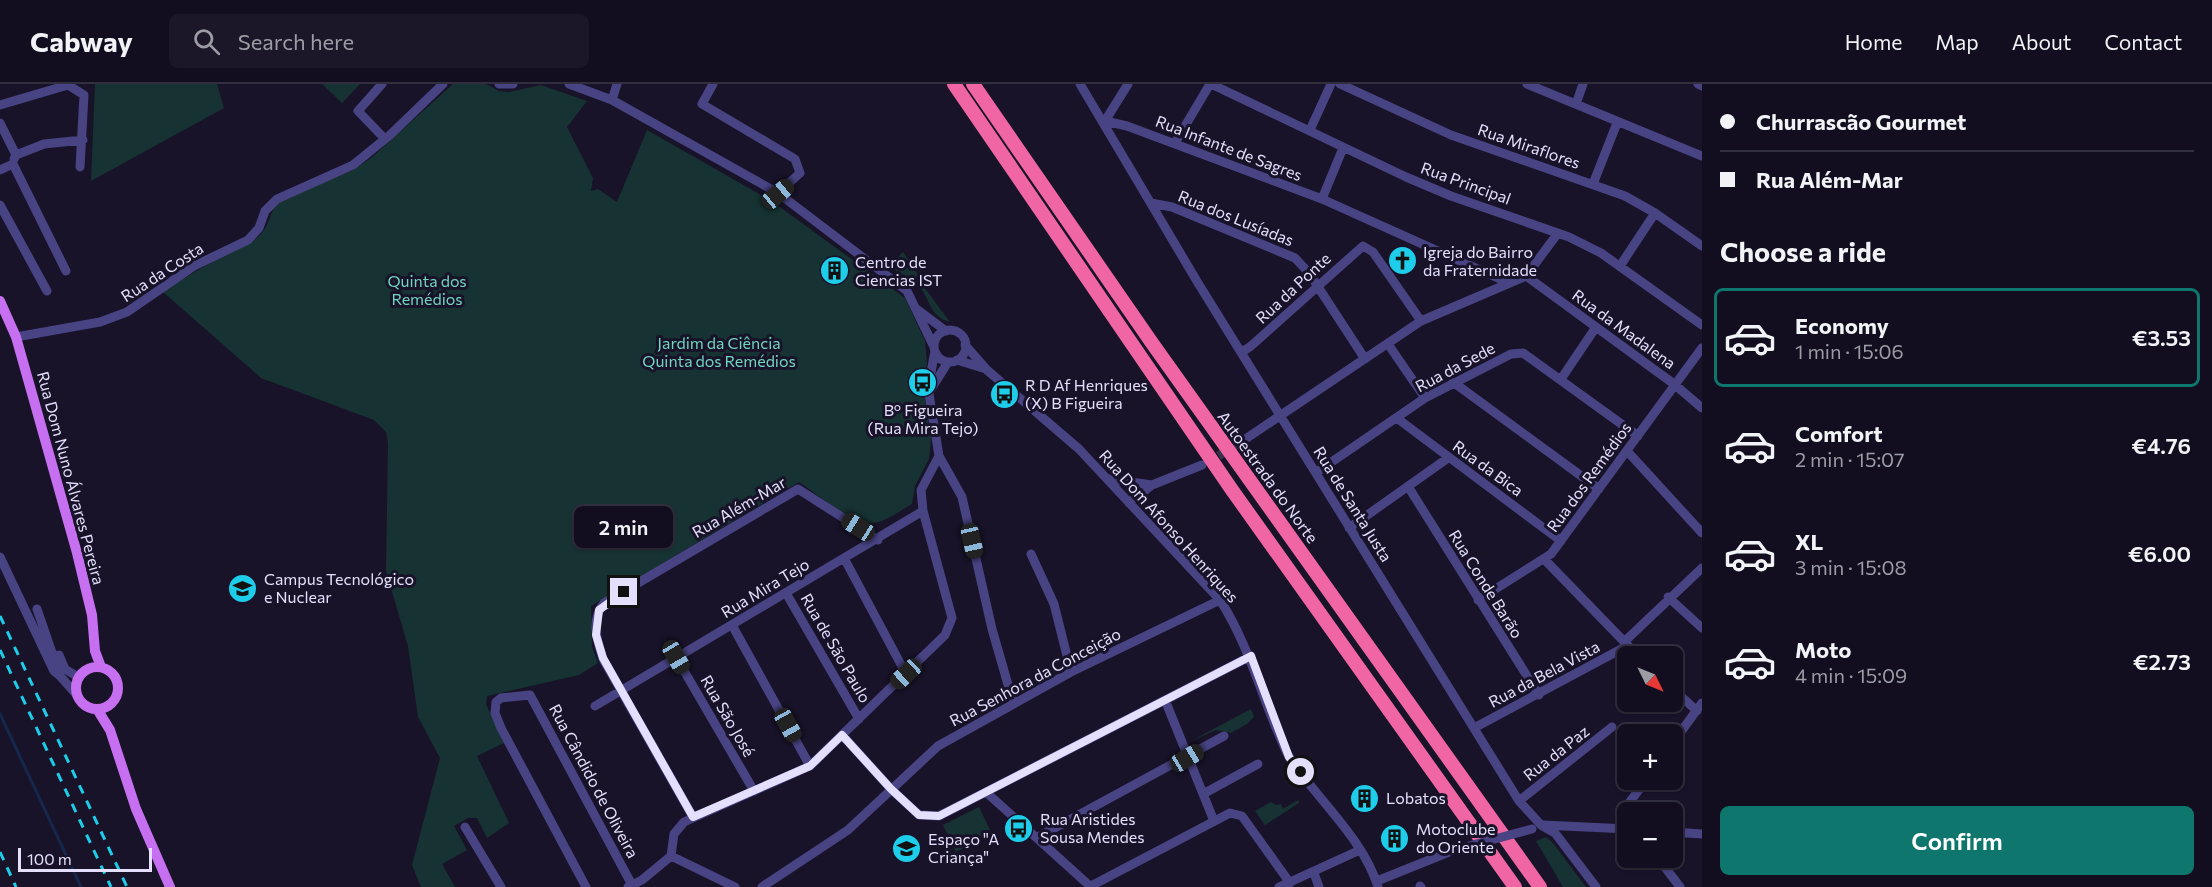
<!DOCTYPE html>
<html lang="en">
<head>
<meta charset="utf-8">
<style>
	:root { --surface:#120e1f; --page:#1b1728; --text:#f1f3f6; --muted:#9c9ca4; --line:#312e3d; --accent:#0f766e }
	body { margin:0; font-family:Commissioner,sans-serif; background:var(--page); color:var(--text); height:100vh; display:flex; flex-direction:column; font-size:22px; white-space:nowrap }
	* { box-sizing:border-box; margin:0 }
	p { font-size:20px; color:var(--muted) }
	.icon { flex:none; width:33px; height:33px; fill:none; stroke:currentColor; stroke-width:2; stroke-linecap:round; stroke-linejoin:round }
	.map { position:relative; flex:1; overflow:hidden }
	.panel { display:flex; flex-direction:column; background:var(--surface); width:510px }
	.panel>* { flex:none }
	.guide { display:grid; align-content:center; height:132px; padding:0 18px; background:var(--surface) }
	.needle { width:39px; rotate:133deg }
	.tools { position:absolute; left:1617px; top:562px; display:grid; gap:12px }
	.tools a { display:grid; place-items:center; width:66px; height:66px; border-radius:9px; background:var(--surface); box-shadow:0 2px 4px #0004,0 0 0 2px var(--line); font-size:30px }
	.scale { position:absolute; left:18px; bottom:15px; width:134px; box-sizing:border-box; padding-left:6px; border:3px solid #e3dffc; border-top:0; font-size:16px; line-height:21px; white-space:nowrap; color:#e3dffc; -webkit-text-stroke:4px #181329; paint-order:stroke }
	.end { position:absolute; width:27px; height:27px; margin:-14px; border:8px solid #e3dffc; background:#111; box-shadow:0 0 0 3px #111 }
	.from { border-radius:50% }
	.bubble { position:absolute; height:42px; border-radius:9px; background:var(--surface); box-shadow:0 2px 4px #0004,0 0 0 2px var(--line); font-size:20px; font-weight:600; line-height:42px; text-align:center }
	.car { position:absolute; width:18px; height:36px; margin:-18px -9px; border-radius:8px; box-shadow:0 0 4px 2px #0007; background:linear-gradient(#222 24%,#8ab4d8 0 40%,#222 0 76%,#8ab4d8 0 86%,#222 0) }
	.guide b { display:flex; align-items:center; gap:21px; height:57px; font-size:22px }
	.guide b+b { border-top:2px solid var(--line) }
	.guide i { width:15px; height:15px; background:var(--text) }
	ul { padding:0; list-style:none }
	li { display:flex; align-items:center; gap:18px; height:99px; margin:0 12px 9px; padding:0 6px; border:3px solid transparent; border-radius:9px }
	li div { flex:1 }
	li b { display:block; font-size:22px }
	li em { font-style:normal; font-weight:600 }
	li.current { border-color:var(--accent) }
	li>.icon { width:54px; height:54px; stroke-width:1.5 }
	h2 { padding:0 18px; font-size:27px; line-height:72px }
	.button { display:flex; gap:12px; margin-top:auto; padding:12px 18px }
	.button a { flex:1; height:69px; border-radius:9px; background:var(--accent); color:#fff; font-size:24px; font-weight:600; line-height:69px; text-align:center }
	header { display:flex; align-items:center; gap:36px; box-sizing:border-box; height:84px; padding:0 30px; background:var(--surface); border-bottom:2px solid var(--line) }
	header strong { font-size:28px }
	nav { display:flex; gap:33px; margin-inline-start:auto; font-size:21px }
	.search { width:420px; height:54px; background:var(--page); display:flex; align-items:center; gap:15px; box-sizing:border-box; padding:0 21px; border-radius:9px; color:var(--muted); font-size:22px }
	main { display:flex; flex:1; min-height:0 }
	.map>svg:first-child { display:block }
	.green { fill:#173232 }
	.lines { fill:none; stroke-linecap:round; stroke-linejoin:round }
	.stream { stroke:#15284c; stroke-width:3 }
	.minor-tunnel { stroke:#363249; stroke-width:9; stroke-dasharray:9 4.5; stroke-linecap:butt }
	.minor { stroke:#484383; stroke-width:9 }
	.major { stroke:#c670f1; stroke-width:10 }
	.highway { stroke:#f065a3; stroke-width:14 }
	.rail { stroke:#1dcde9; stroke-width:3; stroke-dasharray:9 8; stroke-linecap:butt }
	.minor-bridge { stroke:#484383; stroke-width:9 }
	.route { stroke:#e3dffc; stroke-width:8 }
	.labels { text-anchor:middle; stroke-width:6; stroke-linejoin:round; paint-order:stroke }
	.street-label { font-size:16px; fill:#e3dffc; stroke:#181329 }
	.poi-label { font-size:16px; fill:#e3dffc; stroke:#181329; text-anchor:start }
	.park-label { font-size:16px; fill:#70d6c0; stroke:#181329 }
</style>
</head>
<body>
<header>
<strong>Cabway</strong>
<div class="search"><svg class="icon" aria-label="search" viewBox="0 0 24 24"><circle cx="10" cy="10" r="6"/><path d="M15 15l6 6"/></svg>Search here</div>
<nav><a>Home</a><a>Map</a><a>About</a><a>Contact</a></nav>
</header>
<main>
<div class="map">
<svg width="1702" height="803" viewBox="0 0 1702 803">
	<rect width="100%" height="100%" fill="#181329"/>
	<path class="green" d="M95,0h122l7,24 -133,73z
		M322,0h38l-18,19z
		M453,0h33l13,7 10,1 32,-7 46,16 -20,26 26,51 -2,13 7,-2 19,13 30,-72 126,72 132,96 20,43 2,23 -5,17 9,57 -2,21 -14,27 -3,18c-11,6 -26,18 -39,19 -22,1 -56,-29 -74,-41l-208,124 1,41 6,16 -19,12 -92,21 -1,8 18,39 -27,13 32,67 -22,15 -10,-20h-9l-14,8 13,24 -25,14 13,23h-34l-9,-22 28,-107 -22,-41 -10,-71 -22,-75 2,-128 -2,-11 -12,-12 -113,-42 -98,-86c17,-12 35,-22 53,-32 16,-8 33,-13 45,-26 9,-10 9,-23 18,-33l74,-31 18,-12z
		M903,168l20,29 -2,2 29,39c-23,-5 -19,-28 -36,-41 -7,-6 -17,-9 -25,-14z
		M1251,625l3,8 -7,7 -16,9 -15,-3 -27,12z
		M1298,716l1,3 -34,22 -10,-14 16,-9 5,3 5,-1 2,5z
		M979,723l13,27 -36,18 -13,-27z
		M1546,753l7,6 33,44h-23l-27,-46z"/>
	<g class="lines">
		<path class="stream" d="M0,630l81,173"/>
		<path class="minor-tunnel" d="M1207,379l34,-21"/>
		<path class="minor" d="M382,0l-24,27 27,28
			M499,0h14
			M569,0l43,16 166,93 129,98 27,56
			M713,0l-11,20 93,55 5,14 -22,20
			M1080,0l118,199 321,518 22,24 14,8 41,54
			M1211,0l195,93 45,19 118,41 32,16 101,72
			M1340,0l111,51 174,61 30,17 47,33
			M1527,0l175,72
			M1698,0l4,2
			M612,16l5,-16
			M1576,20l7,-20
			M0,21l68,-20 16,10 -4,72
			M1105,37l22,5 195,73 187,84
			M1105,37l23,-37
			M0,39l16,32 -2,4
			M1310,46l21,-46
			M1175,59l35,-59
			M16,71l28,-11 39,-4
			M0,86l13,-6 53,107
			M1593,100l24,-61
			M1322,115l21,-51
			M1151,119l21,4 123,51 14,15 56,86
			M0,121l47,86
			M1620,182l35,-53
			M1526,192l148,108 28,24
			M918,226l28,21
			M934 262a16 16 0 1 1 32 0a16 16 0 1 1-32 0Z
			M16,253l84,-15 27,-10 67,-46 54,-26 11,-12 6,-17 12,-12 76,-34 37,-30 53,-51
			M1388,260l37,54
			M965,261l22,25 92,79 141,151c31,48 43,104 68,155 5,9 13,17 19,26 25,32 59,66 71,106
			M1242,268l9,-6 112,-100 10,6 48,69
			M957,276l29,9
			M1561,295l35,-52
			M1453,298l146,107
			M931,305l17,-27
			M1398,335l163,122
			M1241,358l180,-121 105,-45 32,-43
			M1628,368l74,81
			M939,372l23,41 30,132 21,73
			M1317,388l108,-74 86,-44 12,-1 115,83
			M1109,395l43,6
			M1409,404l130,207
			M1129,419l23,-18 50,-20
			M1349,444l99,-70
			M1031,470l23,50 17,68
			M0,473l54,114 6,5
			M844,474l62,116
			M1545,476l94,97
			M786,509l73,126
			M1668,513l34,31
			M1478,516l73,-46 151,-206
			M37,525l23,67 16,18
			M732,541l78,141
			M1624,558l78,-74
			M59,571l6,14 13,8
			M676,573l78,134
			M1672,604l25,23
			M1165,616l49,121
			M595,622l328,-195
			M1474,644l153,-82
			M842,651l49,54 28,26 20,1 312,-160
			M1672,660l30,-41
			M987,709l104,94
			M1203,710l55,-30
			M1519,717l93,-74
			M693,733l-90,-158c-6,-19 -13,-39 1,-56l194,-114 80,51
			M1543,741l85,4
			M465,743l36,60
			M1621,744v-14l25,-34
			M1672,748l30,2
			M1038,753l186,-101
			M671,772l64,31
			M1658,774l22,29
			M1314,789l5,14
			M1377,797l77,-31
			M1091,802l139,-73 12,3 48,67
			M1420,802l1,1
			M586,803l-85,-159 -6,-15 1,-11 5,-4 29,-3 102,190
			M628,803l14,-7 29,-24 3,-22 10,-12 126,-56 135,-131 7,-17 -29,-107 -2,-21 18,-34 -11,-68 7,-37
			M762,803l86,-57 90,-84 133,-74 149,-72
			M1279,803l81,-37"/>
		<path class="major" d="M0,217l16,36 61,216 15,62 3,36 6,16
			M76 604a21 21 0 1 1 42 0a21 21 0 1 1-42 0Z
			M97,625l13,21 26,79 34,78"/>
		<path class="highway" d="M954,0l278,406 283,397
			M973,0l179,259 388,544"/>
		<path class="rail" d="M0,532l127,271
			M0,566l111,237
			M0,768l16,35"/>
		<path class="minor-bridge" d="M1454,766l78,-21"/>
	</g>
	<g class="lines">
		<path class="route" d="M624,508l-25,18 -3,25 7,23 90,159 117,-51 32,-31 49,54 28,26 20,1 312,-160 38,101 12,15"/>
	</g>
	<defs>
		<symbol id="church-disc" viewBox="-11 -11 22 22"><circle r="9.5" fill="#1dcde9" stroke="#181329"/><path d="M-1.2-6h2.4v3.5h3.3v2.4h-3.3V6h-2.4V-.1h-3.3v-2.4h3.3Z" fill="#111"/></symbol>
		<symbol id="building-disc" viewBox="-11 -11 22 22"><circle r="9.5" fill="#1dcde9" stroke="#181329"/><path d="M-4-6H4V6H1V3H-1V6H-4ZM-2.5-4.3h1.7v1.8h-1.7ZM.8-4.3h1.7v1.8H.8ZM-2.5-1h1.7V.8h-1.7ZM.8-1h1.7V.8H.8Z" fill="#111"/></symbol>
		<symbol id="bus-disc" viewBox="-11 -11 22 22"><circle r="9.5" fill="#1dcde9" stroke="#181329"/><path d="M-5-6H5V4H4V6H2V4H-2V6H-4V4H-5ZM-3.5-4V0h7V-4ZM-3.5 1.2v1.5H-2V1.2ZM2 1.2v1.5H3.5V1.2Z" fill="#111"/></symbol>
		<symbol id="university-disc" viewBox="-11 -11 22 22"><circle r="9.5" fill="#1dcde9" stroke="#181329"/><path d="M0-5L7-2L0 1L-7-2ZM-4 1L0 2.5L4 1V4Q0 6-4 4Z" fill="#111"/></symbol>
		<symbol id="school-disc" viewBox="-11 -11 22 22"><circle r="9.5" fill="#1dcde9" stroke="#181329"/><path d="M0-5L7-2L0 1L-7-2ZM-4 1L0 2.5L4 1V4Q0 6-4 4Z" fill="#111"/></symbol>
	</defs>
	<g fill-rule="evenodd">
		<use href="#church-disc" x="1386" y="160" width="33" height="33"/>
		<use href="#building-disc" x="818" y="170" width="33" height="33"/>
		<use href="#bus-disc" x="906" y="282" width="33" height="33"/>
		<use href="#bus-disc" x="988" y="294" width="33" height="33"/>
		<use href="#university-disc" x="226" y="488" width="33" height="33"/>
		<use href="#building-disc" x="1348" y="698" width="33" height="33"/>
		<use href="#bus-disc" x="1002" y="728" width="33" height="33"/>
		<use href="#building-disc" x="1378" y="738" width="33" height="33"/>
		<use href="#school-disc" x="890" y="748" width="33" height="33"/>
	</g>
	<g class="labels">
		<g class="street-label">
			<text transform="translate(1529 62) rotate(19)" y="6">Rua Miraflores</text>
			<text transform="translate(1229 64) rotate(21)" y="6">Rua Infante de Sagres</text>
			<text transform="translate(1466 99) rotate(20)" y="6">Rua Principal</text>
			<text transform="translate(1236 134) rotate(22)" y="6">Rua dos Lusíadas</text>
			<text transform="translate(162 188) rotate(-33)" y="6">Rua da Costa</text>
			<text transform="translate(1293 204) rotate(-43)" y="6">Rua da Ponte</text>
			<text transform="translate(1624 245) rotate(36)" y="6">Rua da Madalena</text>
			<text transform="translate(1455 283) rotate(-28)" y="6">Rua da Sede</text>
			<text transform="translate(1488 384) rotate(36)" y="6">Rua da Bica</text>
			<text transform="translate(1268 393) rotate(54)" y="6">Autoestrada do Norte</text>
			<text transform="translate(1589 393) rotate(-54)" y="6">Rua dos Remédios</text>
			<text transform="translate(71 394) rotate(75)" y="6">Rua Dom Nuno Álvares Pereira</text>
			<text transform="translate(1353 420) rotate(58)" y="6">Rua de Santa Justa</text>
			<text transform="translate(739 423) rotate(-30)" y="6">Rua Além-Mar</text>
			<text transform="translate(1169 442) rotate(48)" y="6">Rua Dom Afonso Henriques</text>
			<text transform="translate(1486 500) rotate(58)" y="6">Rua Conde Barão</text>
			<text transform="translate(765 504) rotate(-31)" y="6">Rua Mira Tejo</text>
			<text transform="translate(836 564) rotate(60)" y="6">Rua de São Paulo</text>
			<text transform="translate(1544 590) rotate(-28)" y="6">Rua da Bela Vista</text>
			<text transform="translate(1035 593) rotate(-28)" y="6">Rua Senhora da Conceição</text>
			<text transform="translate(728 632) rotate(60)" y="6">Rua São José</text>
			<text transform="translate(1556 669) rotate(-38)" y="6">Rua da Paz</text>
			<text transform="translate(594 697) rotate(62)" y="6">Rua Cândido de Oliveira</text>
		</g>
		<g class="poi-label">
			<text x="1423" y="174">Igreja do Bairro<tspan x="1423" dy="18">da Fraternidade</tspan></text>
			<text x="855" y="184">Centro de<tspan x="855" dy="18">Ciencias IST</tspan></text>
			<text x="1025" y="307">R D Af Henriques<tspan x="1025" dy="18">(X) B Figueira</tspan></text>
			<text x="923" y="332" text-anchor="middle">Bº Figueira<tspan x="923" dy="18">(Rua Mira Tejo)</tspan></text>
			<text x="264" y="501">Campus Tecnológico<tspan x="264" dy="18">e Nuclear</tspan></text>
			<text x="1386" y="720">Lobatos</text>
			<text x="1040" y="741">Rua Aristides<tspan x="1040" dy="18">Sousa Mendes</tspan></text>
			<text x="1416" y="751">Motoclube<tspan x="1416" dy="18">do Oriente</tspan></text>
			<text x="928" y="761">Espaço "A<tspan x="928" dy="18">Criança"</tspan></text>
		</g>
		<g class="park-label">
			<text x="427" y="203">Quinta dos<tspan x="427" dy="18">Remédios</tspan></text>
			<text x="719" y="265">Jardim da Ciência<tspan x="719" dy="18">Quinta dos Remédios</tspan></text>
		</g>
	</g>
</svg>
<div class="tools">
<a><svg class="needle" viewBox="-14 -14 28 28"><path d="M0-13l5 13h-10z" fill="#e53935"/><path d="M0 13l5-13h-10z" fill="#9c9ca4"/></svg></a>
<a>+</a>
<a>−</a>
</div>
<div class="scale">100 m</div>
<i class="end from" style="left:1301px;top:688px"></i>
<i class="end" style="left:624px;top:508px"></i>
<div class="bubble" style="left:574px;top:422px;width:99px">2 min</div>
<i class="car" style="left:778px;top:110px;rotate:50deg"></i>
<i class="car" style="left:858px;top:443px;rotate:302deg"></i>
<i class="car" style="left:972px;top:457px;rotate:167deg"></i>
<i class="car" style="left:676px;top:573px;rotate:150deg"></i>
<i class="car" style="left:906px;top:590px;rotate:227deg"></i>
<i class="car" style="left:788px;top:641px;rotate:151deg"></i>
<i class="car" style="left:1187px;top:674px;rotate:59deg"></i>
</div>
<section class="panel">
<div class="guide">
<b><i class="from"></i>Churrascão Gourmet</b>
<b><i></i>Rua Além-Mar</b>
</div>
<h2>Choose a ride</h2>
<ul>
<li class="current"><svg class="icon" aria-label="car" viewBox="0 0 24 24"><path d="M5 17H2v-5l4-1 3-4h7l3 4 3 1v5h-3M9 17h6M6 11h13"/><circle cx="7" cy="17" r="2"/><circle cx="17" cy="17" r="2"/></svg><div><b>Economy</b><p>1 min · 15:06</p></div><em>€3.53</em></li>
<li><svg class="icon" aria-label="car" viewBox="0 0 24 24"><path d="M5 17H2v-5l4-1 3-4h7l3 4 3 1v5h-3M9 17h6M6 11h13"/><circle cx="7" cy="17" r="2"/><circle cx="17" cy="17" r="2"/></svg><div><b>Comfort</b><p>2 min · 15:07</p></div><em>€4.76</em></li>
<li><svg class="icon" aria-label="car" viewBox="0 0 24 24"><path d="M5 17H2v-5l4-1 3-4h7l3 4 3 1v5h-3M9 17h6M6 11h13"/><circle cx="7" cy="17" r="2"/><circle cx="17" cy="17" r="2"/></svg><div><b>XL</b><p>3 min · 15:08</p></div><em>€6.00</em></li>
<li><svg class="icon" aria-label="car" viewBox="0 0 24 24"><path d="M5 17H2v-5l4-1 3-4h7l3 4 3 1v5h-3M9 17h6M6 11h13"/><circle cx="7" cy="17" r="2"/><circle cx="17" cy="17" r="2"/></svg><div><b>Moto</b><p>4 min · 15:09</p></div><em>€2.73</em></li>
</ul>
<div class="button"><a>Confirm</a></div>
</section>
</main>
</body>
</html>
